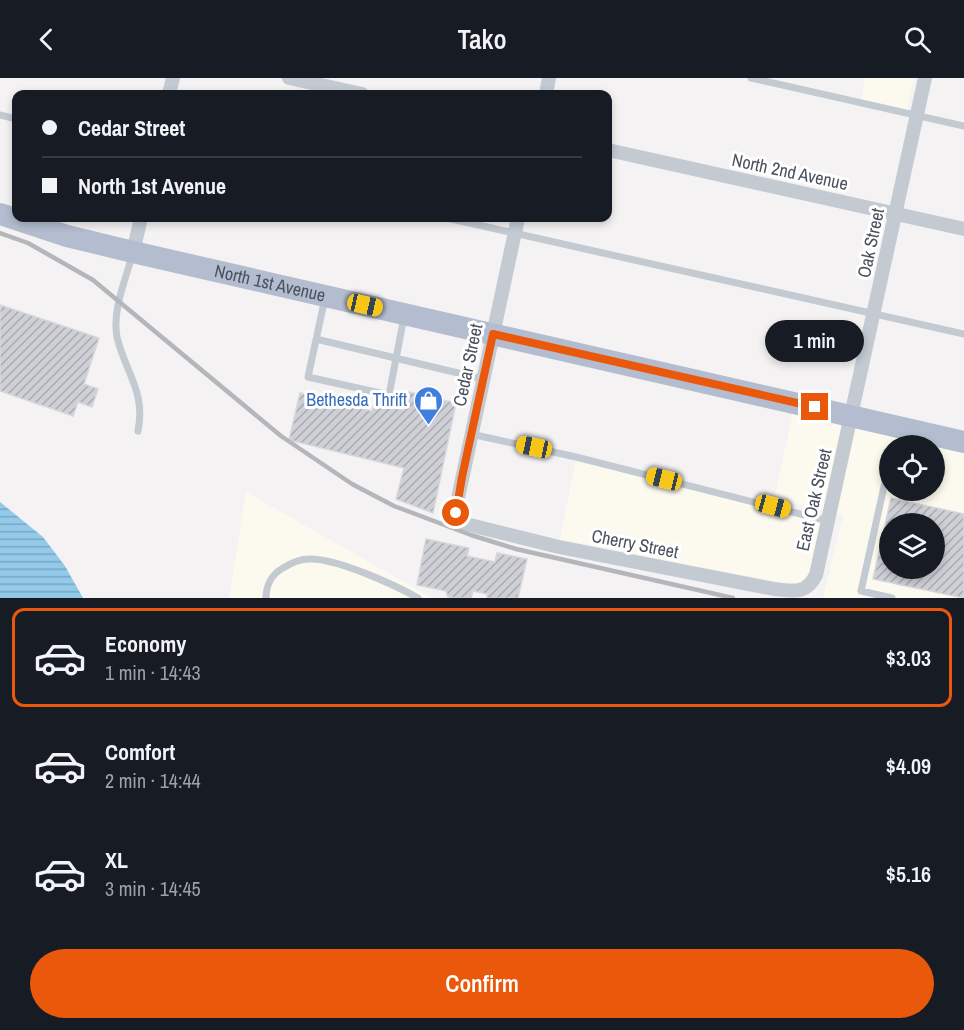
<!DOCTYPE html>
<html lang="en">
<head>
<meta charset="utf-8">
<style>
	:root { --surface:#171b24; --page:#242831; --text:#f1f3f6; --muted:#9ea1a6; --line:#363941; --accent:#ea580c }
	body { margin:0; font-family:"Archivo Narrow",sans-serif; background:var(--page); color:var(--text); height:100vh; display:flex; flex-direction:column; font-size:22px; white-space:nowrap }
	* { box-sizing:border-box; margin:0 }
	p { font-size:20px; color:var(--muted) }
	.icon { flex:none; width:33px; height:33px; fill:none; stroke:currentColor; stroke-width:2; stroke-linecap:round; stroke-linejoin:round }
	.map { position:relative; height:520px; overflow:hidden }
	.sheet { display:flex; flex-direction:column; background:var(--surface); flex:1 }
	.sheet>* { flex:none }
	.top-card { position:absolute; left:12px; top:12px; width:600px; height:132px; border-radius:12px; box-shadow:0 3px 9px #0003; display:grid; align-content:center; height:132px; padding:0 30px; background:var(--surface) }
	.buttons { position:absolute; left:879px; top:357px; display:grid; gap:12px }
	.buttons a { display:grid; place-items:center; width:66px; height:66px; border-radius:50%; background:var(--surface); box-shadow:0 3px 9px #0003; font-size:30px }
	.end { position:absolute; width:27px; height:27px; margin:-14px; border:8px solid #ea580c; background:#fff; box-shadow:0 0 0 3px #fff }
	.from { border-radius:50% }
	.bubble { position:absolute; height:42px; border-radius:21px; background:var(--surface); box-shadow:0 3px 9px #0003; font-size:20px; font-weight:600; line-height:42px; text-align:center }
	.car { position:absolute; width:18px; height:36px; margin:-18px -9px; border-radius:8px; box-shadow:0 0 4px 2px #0007; background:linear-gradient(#f5c518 24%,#345 0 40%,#f5c518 0 76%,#345 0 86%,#f5c518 0) }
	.top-card b { display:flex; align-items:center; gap:21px; height:57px; font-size:22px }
	.top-card b+b { border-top:2px solid var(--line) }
	.top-card i { width:15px; height:15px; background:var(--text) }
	ul { padding:10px 0 0; list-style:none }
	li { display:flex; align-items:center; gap:18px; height:99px; margin:0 12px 9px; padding:0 18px; border:3px solid transparent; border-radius:12px }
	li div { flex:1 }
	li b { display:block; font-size:22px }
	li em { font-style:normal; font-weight:600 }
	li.active { border-color:var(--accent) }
	li>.icon { width:54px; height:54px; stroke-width:1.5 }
	.primary-button { display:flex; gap:12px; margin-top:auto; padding:12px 30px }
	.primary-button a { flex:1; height:69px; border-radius:36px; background:var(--accent); color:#fff; font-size:24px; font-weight:600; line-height:69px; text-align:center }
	header { display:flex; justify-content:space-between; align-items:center; height:78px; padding:0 30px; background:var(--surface); font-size:27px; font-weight:600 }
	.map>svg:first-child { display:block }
	.commercial { fill:#fcfaee; fill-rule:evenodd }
	.water { fill:url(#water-rules) }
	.building { fill:url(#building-hatch); stroke:#d6d7dd; stroke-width:1.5; fill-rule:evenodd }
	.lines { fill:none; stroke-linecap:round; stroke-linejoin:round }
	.service { stroke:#c3cad2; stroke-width:7 }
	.minor { stroke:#c3cad2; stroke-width:14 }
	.primary { stroke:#b3bdcf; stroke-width:22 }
	.rail { stroke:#b4b6bb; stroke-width:4.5 }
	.route { stroke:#ea580c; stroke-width:8 }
	.labels { text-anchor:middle; stroke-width:6; stroke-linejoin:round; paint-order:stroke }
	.street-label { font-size:18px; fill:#4a525e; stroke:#fff }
	.shop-label { font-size:18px; fill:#366cbe; stroke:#fff; text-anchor:end }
</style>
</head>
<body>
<header><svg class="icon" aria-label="back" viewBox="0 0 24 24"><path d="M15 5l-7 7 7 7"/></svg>Tako<svg class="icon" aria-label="search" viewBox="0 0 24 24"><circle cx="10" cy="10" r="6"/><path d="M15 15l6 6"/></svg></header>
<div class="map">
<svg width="964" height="520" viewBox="0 0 964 520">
	<defs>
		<pattern id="water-rules" width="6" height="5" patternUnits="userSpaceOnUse" patternTransform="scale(1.5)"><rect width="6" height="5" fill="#93c9e9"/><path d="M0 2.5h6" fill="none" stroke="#7aa6c0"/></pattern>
		<pattern id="building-hatch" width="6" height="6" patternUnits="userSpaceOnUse" patternTransform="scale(1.5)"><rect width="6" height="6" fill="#cfd0d6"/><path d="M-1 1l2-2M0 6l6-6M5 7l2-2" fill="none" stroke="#aaabb1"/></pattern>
	</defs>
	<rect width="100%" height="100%" fill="#f4f2f2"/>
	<path class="commercial" d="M865,0h49l-7,33 -46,-11z
		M793,334l141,34h-44v44h44v-44l30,7v145h-141l20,-83 -69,-16zM890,446h44v44h-44z
		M576,382l245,62 -12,52 -7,8 -11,2 -103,-19 -128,-26z
		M246,414l186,106h-203z"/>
	<path class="water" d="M0,424l43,35 22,29 18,32h-83z"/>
	<path class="building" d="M0,227l99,33 -15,46 14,5 -6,18 -14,-5 -5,14 -73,-25z
		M409,314l47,11 -23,110 -37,-14 8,-31 -115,-28 11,-47 72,18 2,-8 30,7z
		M891,420l73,16v84l-91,-19zM890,446h44v44h-44z
		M426,461l43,9 -2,8 28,6 2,-9 30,6 -9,39h-31v-4l-14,-3 -2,7h-17l-6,-1 -2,-6 -29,-6z"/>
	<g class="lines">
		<path class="service" d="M751,0l213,48
			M0,37l16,4
			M447,140l517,116
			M132,178c-7,25 -20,55 -15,81 8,35 29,54 21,94
			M325,220l-17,79 81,18 15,-78
			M316,261l167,40
			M471,356l105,23 252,64
			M890,399l-5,5 -24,109 31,7
			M266,520c0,-13 6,-24 17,-30 8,-5 17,-9 26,-9 27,-1 84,25 109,39"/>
		<path class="minor" d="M289,0l73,16
			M169,16l4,-16
			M546,16l3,-16
			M608,72l356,79
			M518,140l-60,280c-2,13 -3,19 8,26l93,23 215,42c19,2 32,6 42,-14l109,-497
			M133,174l8,-34"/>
		<path class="primary" id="s1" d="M0,136l67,22 66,16 831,190"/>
		<path class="rail" d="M0,155l28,10 65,37 188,156 71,48 42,22 77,29 45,14 217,49"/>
	</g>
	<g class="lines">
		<path class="route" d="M456,435l6,-36 31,-143 322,73"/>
	</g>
	<defs>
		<symbol id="shop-pin" viewBox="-11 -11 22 30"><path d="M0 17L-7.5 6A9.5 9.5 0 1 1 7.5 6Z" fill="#3f7fe0" stroke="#fff"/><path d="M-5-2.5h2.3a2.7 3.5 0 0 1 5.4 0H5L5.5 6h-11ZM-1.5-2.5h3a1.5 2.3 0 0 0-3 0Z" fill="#fff"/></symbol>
	</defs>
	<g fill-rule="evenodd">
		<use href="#shop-pin" x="412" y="306" width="33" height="45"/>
	</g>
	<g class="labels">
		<g class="street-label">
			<text transform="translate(790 94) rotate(12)" y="6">North 2nd Avenue</text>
			<text transform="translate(871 165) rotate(-78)" y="6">Oak Street</text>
			<text dy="6" stroke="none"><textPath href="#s1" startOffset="279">North 1st Avenue</textPath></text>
			<text transform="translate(468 287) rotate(-78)" y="6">Cedar Street</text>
			<text transform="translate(814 422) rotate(-77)" y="6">East Oak Street</text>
			<text transform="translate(635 466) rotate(11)" y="6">Cherry Street</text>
		</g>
		<g class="shop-label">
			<text x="407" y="328">Bethesda Thrift</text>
		</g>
	</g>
</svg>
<div class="buttons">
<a><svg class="icon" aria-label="locate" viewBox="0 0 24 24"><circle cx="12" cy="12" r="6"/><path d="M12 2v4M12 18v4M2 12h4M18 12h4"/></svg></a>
<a><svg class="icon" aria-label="layers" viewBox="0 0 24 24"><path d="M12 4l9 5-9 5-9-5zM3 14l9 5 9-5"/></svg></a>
</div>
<i class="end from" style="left:456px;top:435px"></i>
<i class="end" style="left:815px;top:329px"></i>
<div class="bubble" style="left:765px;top:242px;width:99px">1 min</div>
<i class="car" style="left:365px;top:227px;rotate:103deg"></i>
<i class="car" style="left:534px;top:369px;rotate:282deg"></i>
<i class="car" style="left:664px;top:401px;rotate:284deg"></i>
<i class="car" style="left:773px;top:428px;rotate:105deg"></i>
<div class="top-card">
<b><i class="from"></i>Cedar Street</b>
<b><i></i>North 1st Avenue</b>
</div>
</div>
<section class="sheet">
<ul>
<li class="active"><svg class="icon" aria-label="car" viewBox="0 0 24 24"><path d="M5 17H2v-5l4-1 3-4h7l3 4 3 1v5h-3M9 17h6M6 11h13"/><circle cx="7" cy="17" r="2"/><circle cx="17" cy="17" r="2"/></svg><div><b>Economy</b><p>1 min · 14:43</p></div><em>$3.03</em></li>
<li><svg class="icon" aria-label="car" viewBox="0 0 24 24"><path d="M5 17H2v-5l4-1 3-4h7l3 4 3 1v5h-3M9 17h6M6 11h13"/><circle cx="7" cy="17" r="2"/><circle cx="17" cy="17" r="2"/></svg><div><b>Comfort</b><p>2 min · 14:44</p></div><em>$4.09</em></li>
<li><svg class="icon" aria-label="car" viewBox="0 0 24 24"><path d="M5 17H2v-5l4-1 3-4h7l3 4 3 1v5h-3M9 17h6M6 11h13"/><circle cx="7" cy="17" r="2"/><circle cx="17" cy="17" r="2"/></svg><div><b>XL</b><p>3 min · 14:45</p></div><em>$5.16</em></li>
</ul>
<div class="primary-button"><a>Confirm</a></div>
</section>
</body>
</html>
